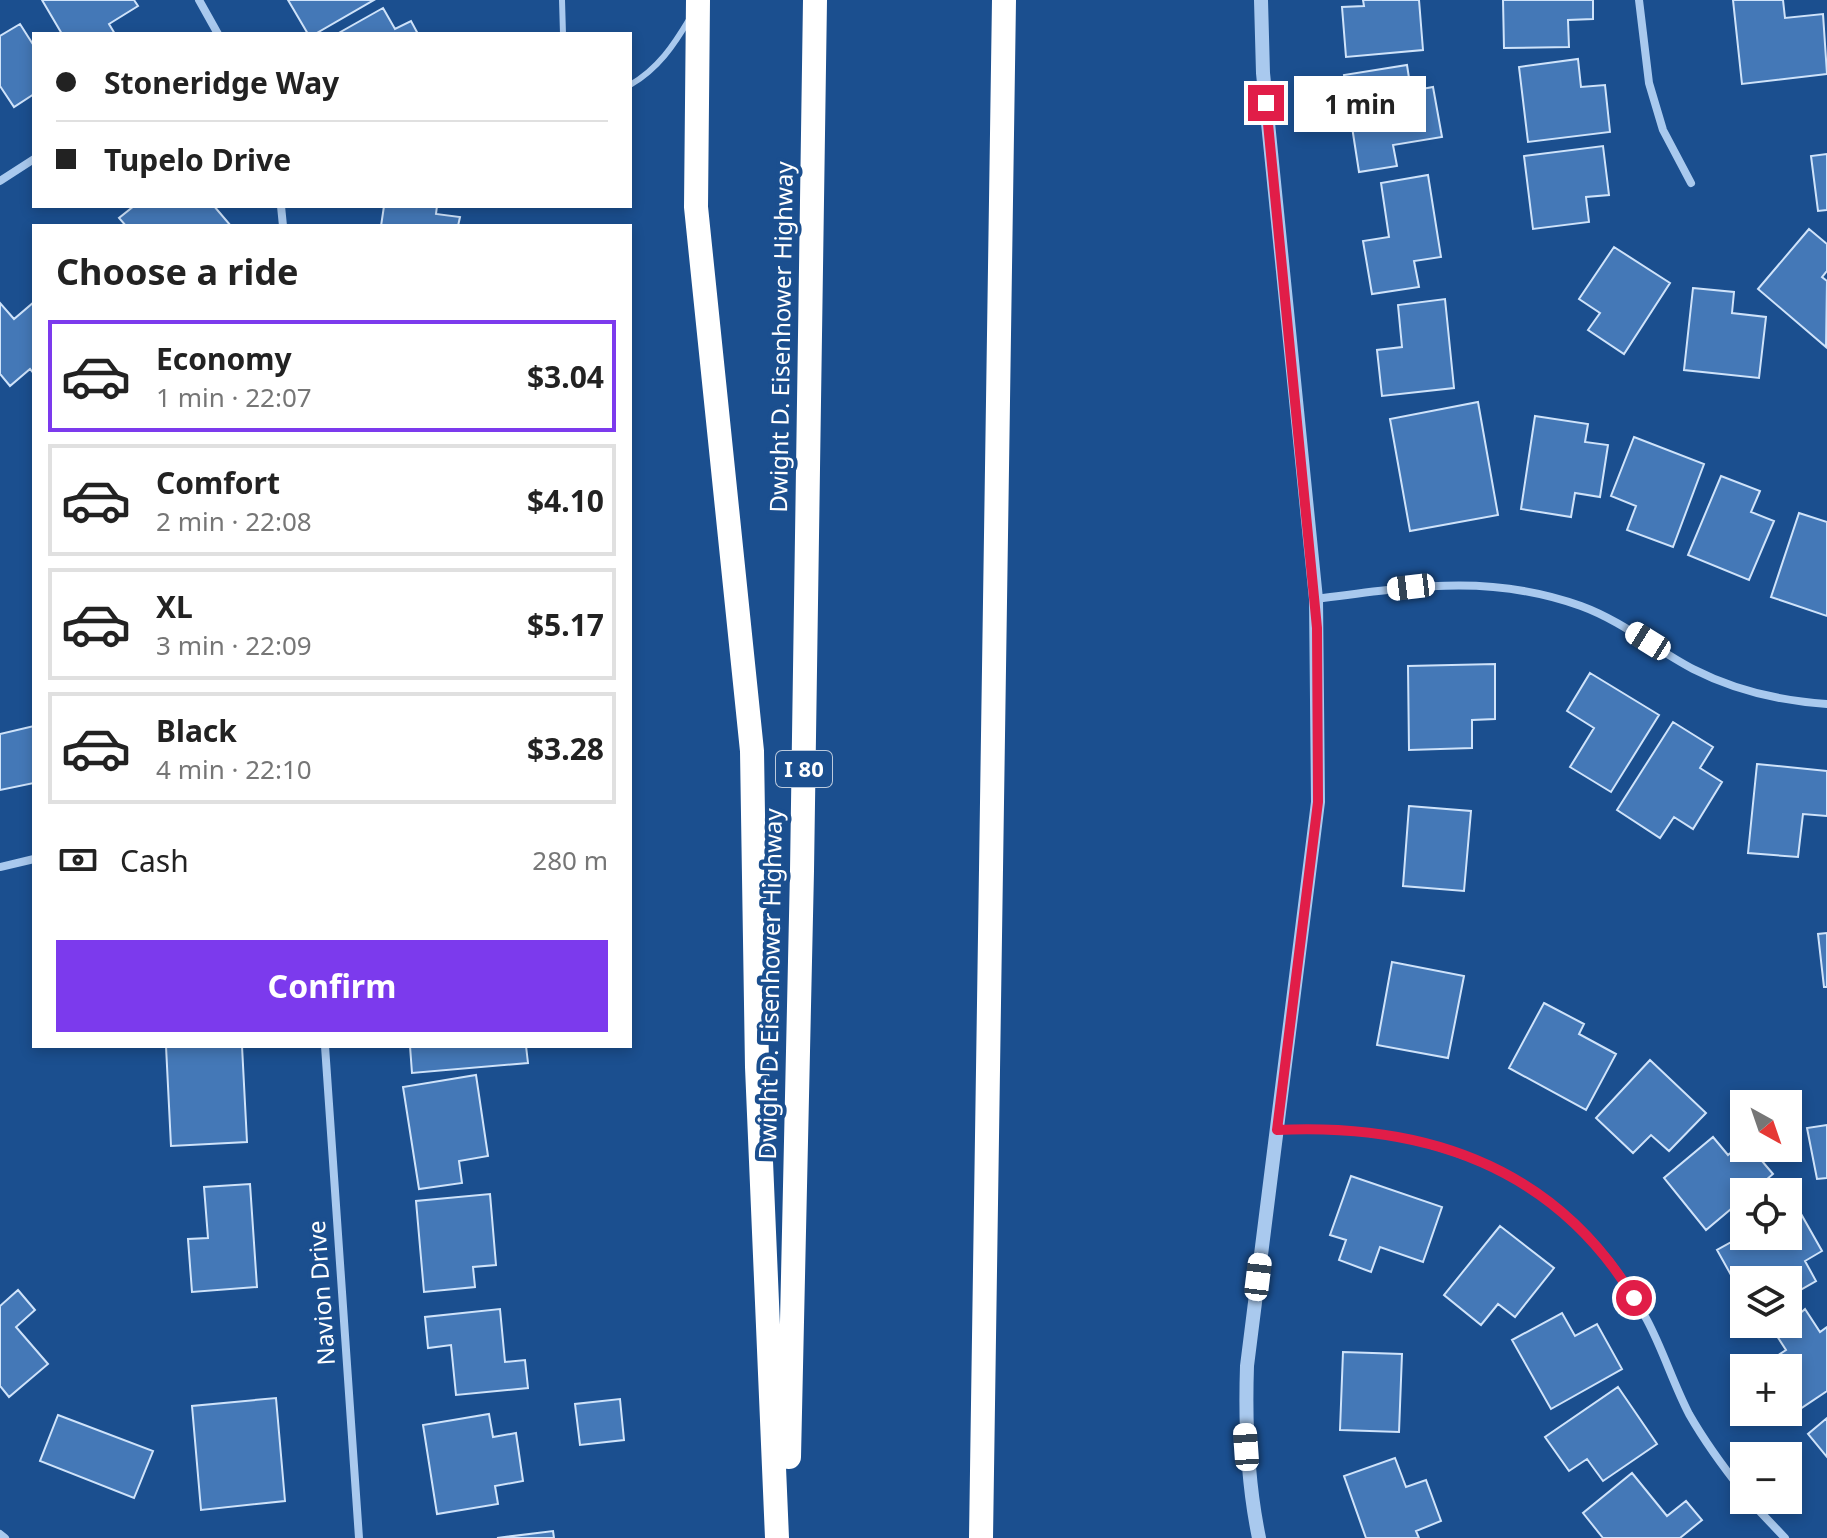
<!DOCTYPE html>
<html lang="en">
<head>
<meta charset="utf-8">
<style>
	:root { --surface:#fff; --page:#f2f2f2; --text:#222; --muted:#767676; --line:#e0e0e0; --accent:#7c3aed }
	body { margin:0; font-family:"Noto Sans",sans-serif; background:var(--page); color:var(--text); height:100vh; display:flex; flex-direction:column; font-size:30px; white-space:nowrap }
	* { box-sizing:border-box; margin:0 }
	p { font-size:26px; color:var(--muted) }
	.icon { flex:none; width:44px; height:44px; fill:none; stroke:currentColor; stroke-width:2; stroke-linecap:round; stroke-linejoin:round }
	.map { position:relative; flex:1; overflow:hidden }
	.sheet { position:absolute; left:32px; top:224px; width:600px; height:824px; display:flex; flex-direction:column; background:var(--surface); border-radius:0px; box-shadow:0 4px 12px #0003 }
	.sheet>* { flex:none }
	.guide { position:absolute; left:32px; top:32px; width:600px; height:176px; border-radius:0px; box-shadow:0 4px 12px #0003; display:grid; align-content:center; height:176px; padding:0 24px; background:var(--surface) }
	.needle { width:52px; rotate:140deg }
	.buttons { position:absolute; left:1730px; top:1090px; display:grid; gap:16px }
	.buttons a { display:grid; place-items:center; width:72px; height:72px; border-radius:0px; background:var(--surface); box-shadow:0 4px 12px #0003; font-size:40px }
	.end { position:absolute; width:36px; height:36px; margin:-18px; border:10px solid #e11d48; background:#fff; box-shadow:0 0 0 4px #fff }
	.from { border-radius:50% }
	.bubble { position:absolute; height:56px; border-radius:0px; background:var(--surface); box-shadow:0 4px 12px #0003; font-size:26px; font-weight:700; line-height:56px; text-align:center }
	.car { position:absolute; width:24px; height:48px; margin:-24px -12px; border-radius:10px; box-shadow:0 0 6px 2px #0007; background:linear-gradient(#fff 24%,#345 0 40%,#fff 0 76%,#345 0 86%,#fff 0) }
	.guide b { display:flex; align-items:center; gap:28px; height:76px; font-size:30px }
	.guide b+b { border-top:2px solid var(--line) }
	.guide i { width:20px; height:20px; background:var(--text) }
	ul { padding:0; list-style:none }
	li { display:flex; align-items:center; gap:24px; height:112px; margin:0 16px 12px; padding:0 8px; border:4px solid var(--line); border-radius:0px }
	li div { flex:1 }
	li b { display:block; font-size:30px }
	li em { font-style:normal; font-weight:700 }
	li.selected { border-color:var(--accent) }
	li>.icon { width:72px; height:72px; stroke-width:1.5 }
	h2 { padding:0 24px; font-size:36px; line-height:96px }
	.pay { display:flex; align-items:center; gap:20px; height:88px; padding:0 24px; font-size:30px }
	.pay p { margin-inline-start:auto }
	.button { display:flex; gap:16px; margin-top:auto; padding:16px 24px }
	.button a { flex:1; height:92px; border-radius:0px; background:var(--accent); color:#fff; font-size:32px; font-weight:700; line-height:92px; text-align:center }
	.map>svg:first-child { display:block }
	.building { fill:#4478b7; stroke:#cfe3fa; stroke-width:2 }
	.lines { fill:none; stroke-linecap:round; stroke-linejoin:round }
	.service { stroke:#a9c9ee; stroke-width:6 }
	.minor { stroke:#a9c9ee; stroke-width:8 }
	.tertiary { stroke:#a9c9ee; stroke-width:14 }
	.motorway { stroke:#fff; stroke-width:24 }
	.route { stroke:#e11d48; stroke-width:10 }
	.labels { text-anchor:middle; stroke-width:8; stroke-linejoin:round; paint-order:stroke }
	.shield { fill:#1b4f8f; stroke:#bbcadd; stroke-width:2 }
	.shield-label { font-size:22px; font-weight:bold; fill:#fff }
	.street-label { font-size:24px; fill:#fff; stroke:#1b4f8f }
</style>
</head>
<body>
<div class="map">
<svg width="1827" height="1538" viewBox="0 0 1827 1538">
	<rect width="100%" height="100%" fill="#1b4f8f"/>
	<path class="building" d="M42,0h92l4,6 -29,18 6,10h-53z
		M288,0h86l-59,34h-7z
		M1363,0h56l4,50 -77,7 -4,-50 22,-1z
		M1503,0h90v19l-25,1 1,27 -65,1z
		M1733,0h50l2,18 38,-4 4,60 -85,10z
		M383,8l12,21 16,-8 7,13h-81z
		M20,24l14,22v48l-20,13 -14,-21v-50z
		M1578,59l3,28 24,-2 5,47 -82,10 -9,-75z
		M1407,65l4,26 22,-4 9,50 -49,8 4,21 -38,6 -15,-97z
		M1603,146l6,49 -23,2 3,25 -56,7 -9,-73z
		M1827,154v56l-9,1 -7,-55z
		M1428,175l13,82 -27,4 5,26 -47,7 -9,-53 26,-4 -8,-54z
		M134,206h80l17,20h-105l-7,-8z
		M384,206h53l-1,8 24,3 -2,9h-77z
		M1809,229l18,15v27l-5,6 5,4 -1,66 -68,-58z
		M1614,247l56,36 -46,71 -36,-24 12,-17 -21,-14z
		M1693,288l41,4 -2,21 34,4 -7,61 -75,-8z
		M1445,299l9,89 -72,8 -5,-46 25,-3 -4,-42z
		M34,302v72l-4,-5 -20,17 -10,-12v-71l14,16z
		M1478,402l20,113 -88,16 -20,-112z
		M1535,416l53,8 -3,18 23,3 -8,52 -25,-4 -4,24 -50,-8z
		M1634,437l70,27 -31,83 -46,-17 9,-24 -25,-10z
		M1721,476l39,15 -9,21 23,9 -25,59 -61,-25z
		M1799,513l28,9v94l-56,-19z
		M1495,664v55l-23,1v28l-63,2 -1,-84z
		M1590,673l69,42 -48,77 -41,-25 24,-39 -27,-17z
		M1673,722l40,25 -13,21 22,14 -29,47 -19,-12 -14,21 -43,-28z
		M34,726v57l-34,7v-56z
		M1757,764l70,7v45l-24,-2 -5,43 -50,-4z
		M1409,806l62,5 -7,80 -61,-5z
		M1827,933v54h-3l-6,-53z
		M1392,962l72,14 -16,82 -71,-13z
		M1544,1003l40,21 -5,10 37,20 -30,56 -77,-42z
		M166,1046h76l5,96 -76,4z
		M410,1046h116l2,17 -116,10z
		M1650,1060l56,53 -37,38 -18,-16 -18,18 -37,-35z
		M476,1075l12,81 -29,5 3,22 -43,6 -16,-102z
		M1827,1125v53l-10,1 -10,-51z
		M1713,1137l15,18 16,-13v6h7l22,26 -21,18h-8v6l-38,32 -42,-52z
		M1351,1176l91,31 -19,55 -43,-15 -9,25 -32,-12 7,-20 -16,-5z
		M250,1184l7,103 -65,5 -4,-53 20,-1 -4,-51z
		M490,1194l6,71 -23,2 2,20 -51,5 -8,-91z
		M1796,1205l26,46 -17,10 11,20 -28,16v-17h-44l-4,11 -23,-41 27,-15 44,1v-27z
		M1500,1226l54,42 -39,49 -17,-13 -17,21 -37,-30z
		M18,1290l17,20 -19,17 32,37 -39,33 -9,-11v-80z
		M500,1309l5,53 20,-2 3,28 -72,7 -5,-50 -23,3 -3,-31z
		M1805,1309l15,23 7,-5v64l-30,20 -9,-14v-29h-19l-3,-5 20,-13 -13,-20 15,-6z
		M1562,1313l13,23 22,-12 25,45 -71,40 -39,-69z
		M1343,1352l59,2 -3,78 -59,-2z
		M1618,1387l39,57 -54,37 -16,-22 -18,12 -24,-34z
		M276,1398l9,103 -84,9 -9,-104z
		M620,1399l4,41 -44,5 -5,-41z
		M489,1414l4,23 23,-4 7,48 -28,5 3,18 -61,10 -14,-89z
		M58,1415l95,36 -19,47 -94,-37z
		M1827,1418v39l-19,-23z
		M1395,1458l11,29 20,-7 15,41 -25,10 3,7h-53l-22,-62z
		M1632,1473l35,43 19,-15 16,19 -22,18h-77l-20,-25z
		M553,1531l1,7h-57z"/>
	<g class="lines">
		<path class="service" d="M562,0l1,34
			M630,85c28,-16 44,-40 60,-67"/>
		<path class="minor" d="M199,0l19,34
			M1639,0l10,83 14,47 28,53
			M0,181l34,-22
			M281,206l2,20
			M1316,599c94,-12 173,-26 265,7 41,15 74,43 112,63 41,21 88,32 134,35
			M0,867l34,-8
			M325,1046l34,492
			M1277,1130c157,-7 293,43 370,190 16,30 26,63 42,94 16,28 35,54 55,79
			M1749,1500l36,38
			M0,1534l5,4"/>
		<path class="tertiary" d="M1259,1538c-12,-58 -14,-113 -12,-172l71,-564 -2,-203 -53,-526 -2,-73"/>
		<path class="motorway" d="M698,0l-2,207 56,544 5,316 20,471
			M789,1457l13,-586 13,-871
			M981,1538l23,-1538"/>
	</g>
	<g class="lines">
		<path class="route" d="M1266,103l51,525 1,174 -41,328c148,-7 277,36 357,168"/>
	</g>
	<g class="labels">
		<rect class="shield" x="776" y="751" width="56" height="36" rx="6"/>
		<g class="shield-label">
			<text x="804" y="777">I 80</text>
		</g>
		<g class="street-label">
			<text transform="translate(782 337) rotate(-89)" y="8">Dwight D. Eisenhower Highway</text>
			<text transform="translate(771 984) rotate(-89)" y="8">Dwight D. Eisenhower Highway</text>
			<text transform="translate(322 1293) rotate(-94)" y="8">Navion Drive</text>
		</g>
	</g>
</svg>
<div class="buttons">
<a><svg class="needle" viewBox="-14 -14 28 28"><path d="M0-13l5 13h-10z" fill="#e53935"/><path d="M0 13l5-13h-10z" fill="#767676"/></svg></a>
<a><svg class="icon" aria-label="locate" viewBox="0 0 24 24"><circle cx="12" cy="12" r="6"/><path d="M12 2v4M12 18v4M2 12h4M18 12h4"/></svg></a>
<a><svg class="icon" aria-label="layers" viewBox="0 0 24 24"><path d="M12 4l9 5-9 5-9-5zM3 14l9 5 9-5"/></svg></a>
<a>+</a>
<a>−</a>
</div>
<i class="end from" style="left:1634px;top:1298px"></i>
<i class="end" style="left:1266px;top:103px"></i>
<div class="bubble" style="left:1294px;top:76px;width:132px">1 min</div>
<i class="car" style="left:1411px;top:587px;rotate:263deg"></i>
<i class="car" style="left:1648px;top:641px;rotate:302deg"></i>
<i class="car" style="left:1258px;top:1277px;rotate:7deg"></i>
<i class="car" style="left:1246px;top:1447px;rotate:356deg"></i>
<div class="guide">
<b><i class="from"></i>Stoneridge Way</b>
<b><i></i>Tupelo Drive</b>
</div>
<section class="sheet">
<h2>Choose a ride</h2>
<ul>
<li class="selected"><svg class="icon" aria-label="car" viewBox="0 0 24 24"><path d="M5 17H2v-5l4-1 3-4h7l3 4 3 1v5h-3M9 17h6M6 11h13"/><circle cx="7" cy="17" r="2"/><circle cx="17" cy="17" r="2"/></svg><div><b>Economy</b><p>1 min · 22:07</p></div><em>$3.04</em></li>
<li><svg class="icon" aria-label="car" viewBox="0 0 24 24"><path d="M5 17H2v-5l4-1 3-4h7l3 4 3 1v5h-3M9 17h6M6 11h13"/><circle cx="7" cy="17" r="2"/><circle cx="17" cy="17" r="2"/></svg><div><b>Comfort</b><p>2 min · 22:08</p></div><em>$4.10</em></li>
<li><svg class="icon" aria-label="car" viewBox="0 0 24 24"><path d="M5 17H2v-5l4-1 3-4h7l3 4 3 1v5h-3M9 17h6M6 11h13"/><circle cx="7" cy="17" r="2"/><circle cx="17" cy="17" r="2"/></svg><div><b>XL</b><p>3 min · 22:09</p></div><em>$5.17</em></li>
<li><svg class="icon" aria-label="car" viewBox="0 0 24 24"><path d="M5 17H2v-5l4-1 3-4h7l3 4 3 1v5h-3M9 17h6M6 11h13"/><circle cx="7" cy="17" r="2"/><circle cx="17" cy="17" r="2"/></svg><div><b>Black</b><p>4 min · 22:10</p></div><em>$3.28</em></li>
</ul>
<div class="pay"><svg class="icon" aria-label="cash" viewBox="0 0 24 24"><path d="M3 7h18v10H3z"/><circle cx="12" cy="12" r="2"/></svg>Cash<p>280 m</p></div>
<div class="button"><a>Confirm</a></div>
</section>
</div>
</body>
</html>
